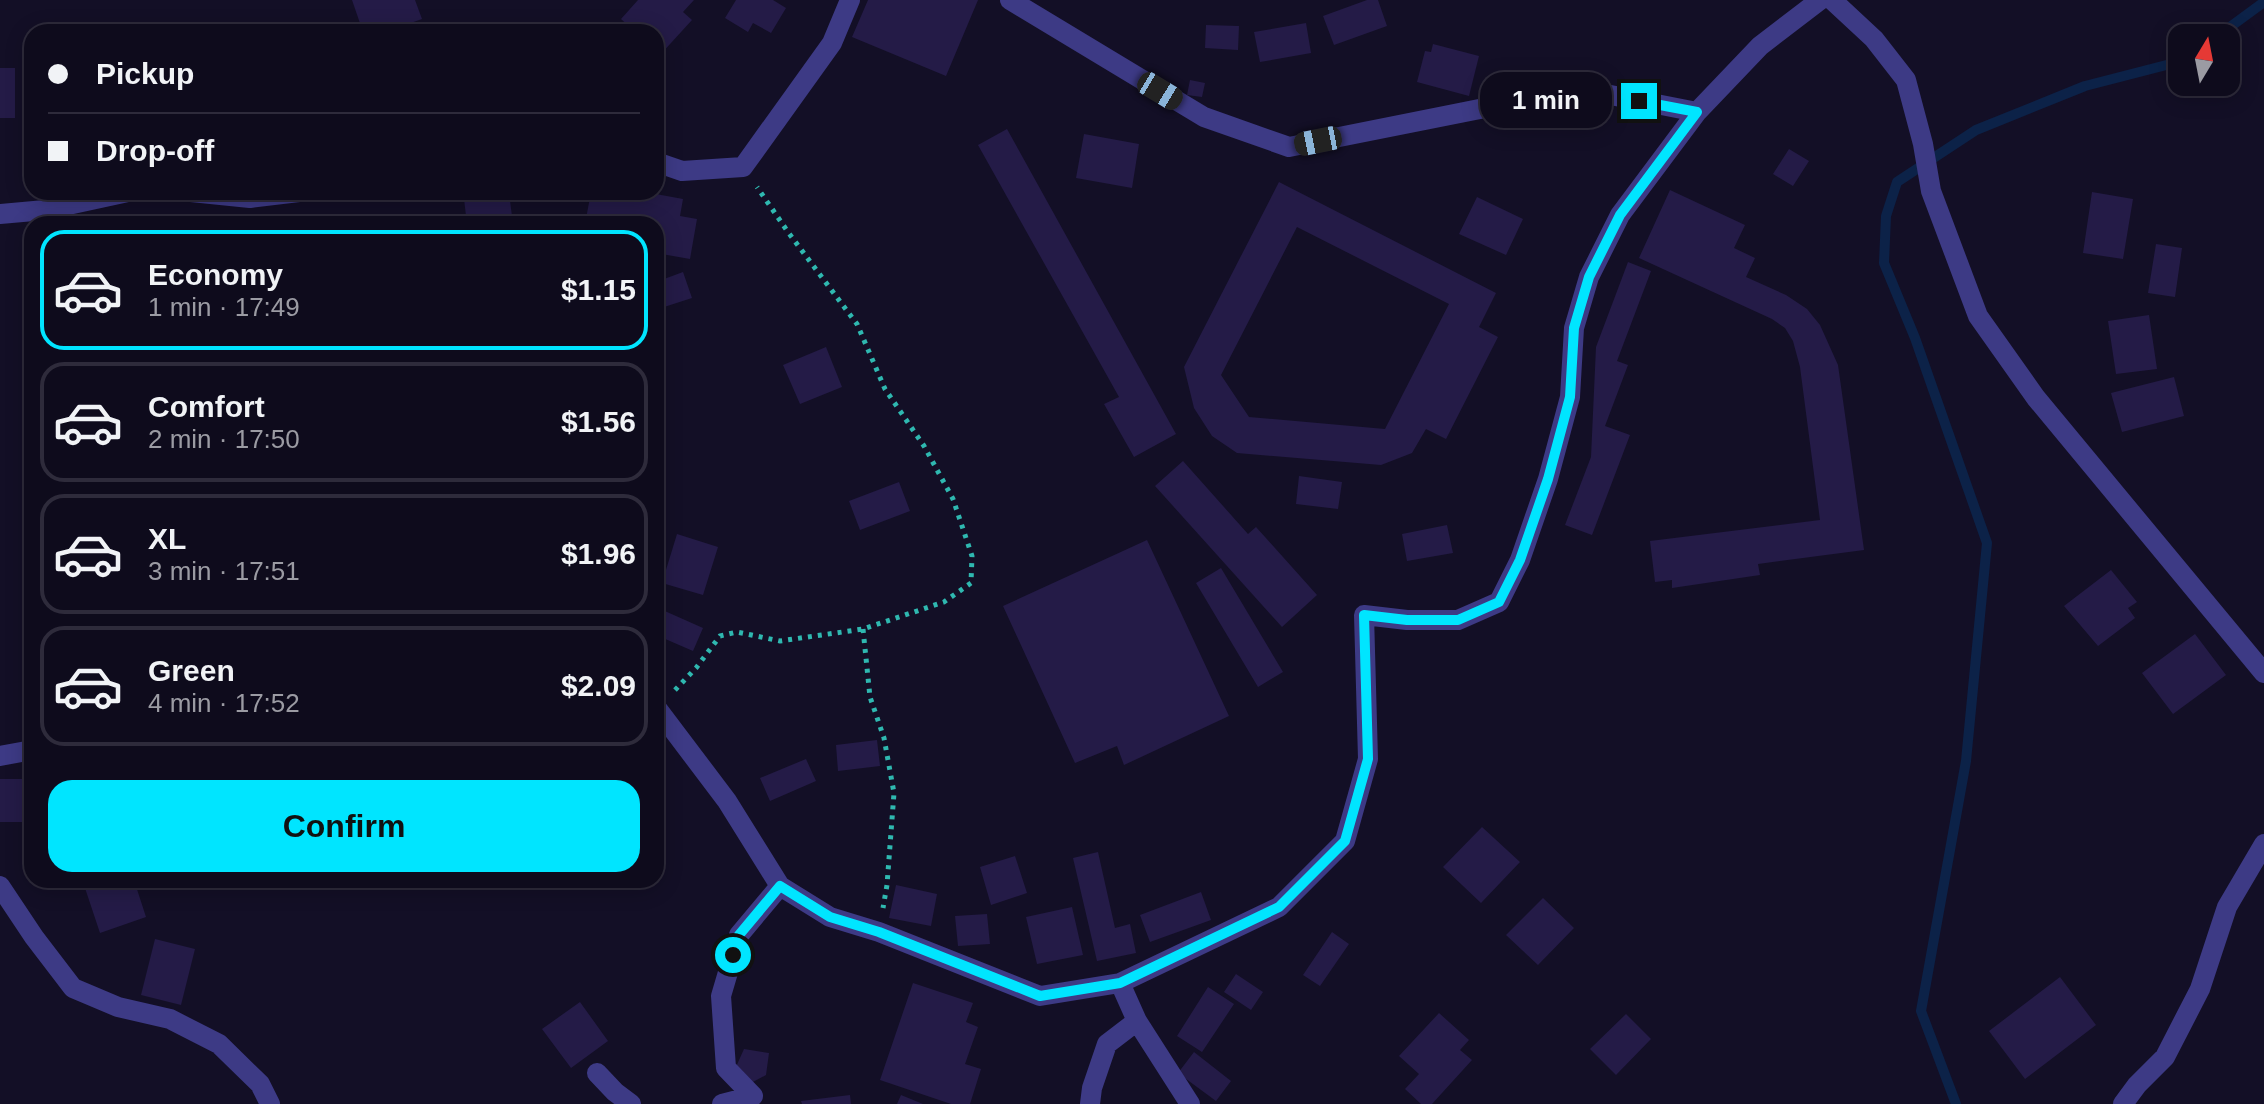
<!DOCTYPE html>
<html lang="en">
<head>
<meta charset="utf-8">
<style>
	:root { --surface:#0e0b1c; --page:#171425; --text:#f1f3f6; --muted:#9b9ba3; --line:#2e2b3b; --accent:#00e5ff }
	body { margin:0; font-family:Helvetica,sans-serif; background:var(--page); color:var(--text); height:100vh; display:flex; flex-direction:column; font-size:30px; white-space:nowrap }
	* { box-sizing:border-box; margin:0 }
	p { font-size:26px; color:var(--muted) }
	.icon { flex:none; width:44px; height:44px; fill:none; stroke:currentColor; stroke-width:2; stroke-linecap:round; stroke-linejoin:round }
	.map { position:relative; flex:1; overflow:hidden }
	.details { position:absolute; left:24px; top:216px; width:640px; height:672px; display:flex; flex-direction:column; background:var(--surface); border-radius:24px; box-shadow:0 4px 20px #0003,0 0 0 2px var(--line) }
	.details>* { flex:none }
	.hud { position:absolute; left:24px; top:24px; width:640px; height:176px; border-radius:24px; box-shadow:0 4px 20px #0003,0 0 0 2px var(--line); display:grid; align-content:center; height:176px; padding:0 24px; background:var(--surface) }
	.needle { width:52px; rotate:10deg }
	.tools { position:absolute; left:2168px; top:24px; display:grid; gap:16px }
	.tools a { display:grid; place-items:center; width:72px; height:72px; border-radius:16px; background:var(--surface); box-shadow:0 4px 20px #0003,0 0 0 2px var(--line); font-size:40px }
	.end { position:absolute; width:36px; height:36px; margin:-18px; border:10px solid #00e5ff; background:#111; box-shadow:0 0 0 4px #111 }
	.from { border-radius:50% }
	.bubble { position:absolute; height:56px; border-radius:24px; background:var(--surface); box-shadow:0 4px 20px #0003,0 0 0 2px var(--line); font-size:26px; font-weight:700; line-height:56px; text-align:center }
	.car { position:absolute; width:24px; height:48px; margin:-24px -12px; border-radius:10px; box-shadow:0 0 6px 2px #0007; background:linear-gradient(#222 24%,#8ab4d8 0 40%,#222 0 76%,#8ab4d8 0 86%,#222 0) }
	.hud b { display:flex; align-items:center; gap:28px; height:76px; font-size:30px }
	.hud b+b { border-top:2px solid var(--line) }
	.hud i { width:20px; height:20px; background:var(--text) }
	ul { padding:14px 0 0; list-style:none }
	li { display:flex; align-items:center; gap:24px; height:120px; margin:0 16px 12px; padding:0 8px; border:4px solid var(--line); border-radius:24px }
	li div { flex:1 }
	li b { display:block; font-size:30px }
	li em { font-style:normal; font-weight:700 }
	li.on { border-color:var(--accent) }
	li>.icon { width:72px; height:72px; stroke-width:1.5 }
	.action { display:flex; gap:16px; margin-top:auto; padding:16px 24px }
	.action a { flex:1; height:92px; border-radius:24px; background:var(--accent); color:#111; font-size:32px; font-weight:700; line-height:92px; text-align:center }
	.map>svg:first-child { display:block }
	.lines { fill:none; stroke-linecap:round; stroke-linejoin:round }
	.stream { stroke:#0c2248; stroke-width:10 }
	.building { fill:#241b47; fill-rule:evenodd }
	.path { stroke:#2fb8b0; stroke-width:5; stroke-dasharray:4 6; stroke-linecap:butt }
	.minor { stroke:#3d3a85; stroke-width:20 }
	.route { stroke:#00e5ff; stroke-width:10 }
</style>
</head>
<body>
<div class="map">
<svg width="2264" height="1104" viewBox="0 0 2264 1104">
	<rect width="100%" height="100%" fill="#130f26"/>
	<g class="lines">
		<path class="stream" d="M2215,38l49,-36
			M1956,1104l-35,-93 45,-250 21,-218 -72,-205 -31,-75 2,-47 11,-34 79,-52 109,-44 97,-25"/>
	</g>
	<path class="building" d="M352,0h63l7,19 -37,13h-22z
		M638,0h56l-11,12 9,8 -32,35 -4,-3v-20h-21l-14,-13z
		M736,0h37l13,8 -15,25 -18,-10 -5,9 -23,-14z
		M868,0h110l-32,76 -94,-39z
		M1367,0h11l9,26 -53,19 -11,-29z
		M1306,23l5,30 -51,9 -6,-30z
		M1206,25l33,1 -1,24 -33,-2z
		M1433,44l46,12 -10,40 -52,-14 8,-31 6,1z
		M0,68h15v50h-15z
		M1190,80l15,3 -3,14 -15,-2z
		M1007,129l169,305 -42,23 -30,-53 15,-7 -141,-252z
		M1084,134l55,10 -7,44 -56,-10z
		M1789,149l20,12 -16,25 -20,-12z
		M1279,182l217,111 -17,34 19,10 -52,102 -20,-10 -14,24 -31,12 -144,-12 -25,-17 -18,-28 -10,-41zM1297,227l152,77 -64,125 -136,-12 -28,-42z
		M1670,190l75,35 -11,23 21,10 -9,19 40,18 21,14 13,16 18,40 26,185 -106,14 2,11 -88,13v-8l-17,2 -5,-41 170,-21 -20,-153 -7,-26 -8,-13 -13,-9 -133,-61z
		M591,192h54l38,7 -3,17 17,3 -7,40 -34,-6v-29h-71z
		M2092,192l41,7 -10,60 -40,-6z
		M509,193l4,31h-46l-3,-25z
		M1477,197l46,22 -17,36 -47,-21z
		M254,216l1,8h-38v-7z
		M363,221h24v3h-24z
		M2156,244l26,4 -7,49 -27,-4z
		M1628,262l23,9 -34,90 11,4 -23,61 25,9 -38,100 -27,-10 26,-68 5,-110z
		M683,272l9,26 -31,10 -5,-14v-12z
		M2149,315l8,54 -41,5 -8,-53z
		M826,347l16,40 -42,17 -17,-39z
		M2174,377l10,39 -62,16 -11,-39z
		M1183,461l65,73 8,-7 61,68 -35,32 -127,-141z
		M1299,476l43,6 -4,27 -42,-5z
		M899,482l11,29 -50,19 -11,-29z
		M1447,525l6,28 -46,8 -5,-27z
		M677,534l41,13 -15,48 -41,-12z
		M1147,540l82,176 -105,49 -7,-19 -42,17 -72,-157z
		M1221,568l62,104 -25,15 -62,-104z
		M2111,570l26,32 -9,6 7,10 -37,28 -34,-40z
		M658,608l45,20 -10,23 -37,-16v-22z
		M2195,634l31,41 -53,39 -31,-41z
		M877,740l3,26 -42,5 -2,-26z
		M806,759l10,22 -46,20 -10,-23z
		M0,779h29v43h-29z
		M1482,827l38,35 -39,41 -38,-36z
		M1098,852l17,76 15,-4 6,29 -39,8 -24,-103z
		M1015,856l12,37 -36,12 -11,-38z
		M99,880h35l12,37 -46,16 -16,-48z
		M896,885l41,9 -6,32 -42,-8z
		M1201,892l10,28 -61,22 -10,-27z
		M1543,898l31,30 -36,37 -32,-30z
		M1072,907l11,48 -46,9 -11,-47z
		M987,914l3,30 -32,2 -3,-30z
		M1332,932l17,12 -29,42 -17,-11z
		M155,939l40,10 -14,56 -40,-10z
		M1236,974l27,18 -12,18 -27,-18z
		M2060,977l36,48 -71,54 -36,-48z
		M913,983l60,20 -7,19 12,5 -13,37 16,5 -11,35h-19l-71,-24z
		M1208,987l26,17 -32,48 -25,-16z
		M580,1002l28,39 -37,27 -29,-39z
		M1439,1013l30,27 -9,10 12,10 -40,44h-11l-16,-15 14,-15 -20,-18z
		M1626,1014l25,25 -35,36 -26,-26z
		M744,1049l25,4 -3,22 -15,8 -16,-14z
		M1194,1052l37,29 -15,20 -38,-28z
		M850,1095l1,9h-49l-1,-3z
		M901,1095l22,9h-26z"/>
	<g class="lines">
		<path class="path" d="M863,629l7,68 14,41 10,55 -7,92 -4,23
			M675,690l21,-22 24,-32 17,-4 43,9 83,-12 81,-27 27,-19 1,-27 -19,-57 -29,-53 -39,-57 -28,-65 -69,-92 -31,-45"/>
		<path class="minor" d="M1832,0l42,39 32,41 17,64 8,47 47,125 58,82 228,275
			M1697,112l63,-66 60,-46
			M656,162l26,9 61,-4 89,-124 18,-43
			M191,192l59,6 49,-6
			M0,214l45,-4 83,-18
			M656,707l71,94 53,85 50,31 49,15 161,64 80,-13 159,-76 66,-66 23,-82 -4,-144 43,5h51l41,-18 21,-42 28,-81 22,-82 4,-69 15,-51 31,-62 77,-103 -117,-23 -291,58 -85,-30 -194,-117
			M0,756l32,-6
			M0,886l34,51 39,51 45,19 52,12 49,25 41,40 10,20
			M1120,983l17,38
			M597,1073l18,19 16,12
			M722,1104l31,-8 -27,-28 -5,-72 18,-61 41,-49
			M1090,1104l2,-16 15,-44 30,-23 53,83
			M2123,1104l14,-19 28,-28 35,-68 27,-82 37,-63"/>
	</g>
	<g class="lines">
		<path class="route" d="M733,955l6,-20 41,-49 50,31 49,15 161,64 80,-13 159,-76 66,-66 23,-82 -4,-144 43,5h51l41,-18 21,-42 28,-81 22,-82 4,-69 15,-51 31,-62 77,-103 -58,-11"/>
	</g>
</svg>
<div class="tools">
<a><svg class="needle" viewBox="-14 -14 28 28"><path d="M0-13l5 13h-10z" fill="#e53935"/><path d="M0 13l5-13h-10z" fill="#9b9ba3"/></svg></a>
</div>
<i class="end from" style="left:733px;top:955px"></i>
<i class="end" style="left:1639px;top:101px"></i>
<div class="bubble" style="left:1480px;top:72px;width:132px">1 min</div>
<i class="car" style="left:1160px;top:91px;rotate:121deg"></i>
<i class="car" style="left:1318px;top:141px;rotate:259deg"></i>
<div class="hud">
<b><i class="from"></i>Pickup</b>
<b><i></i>Drop-off</b>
</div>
<section class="details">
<ul>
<li class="on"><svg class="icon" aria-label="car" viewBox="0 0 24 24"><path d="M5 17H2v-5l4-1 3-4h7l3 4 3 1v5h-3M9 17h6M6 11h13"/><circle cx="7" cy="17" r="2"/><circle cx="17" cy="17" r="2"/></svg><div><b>Economy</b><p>1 min · 17:49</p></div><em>$1.15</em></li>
<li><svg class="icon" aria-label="car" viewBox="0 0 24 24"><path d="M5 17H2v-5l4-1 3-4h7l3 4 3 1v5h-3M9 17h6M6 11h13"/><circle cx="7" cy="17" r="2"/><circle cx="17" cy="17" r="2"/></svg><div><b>Comfort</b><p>2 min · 17:50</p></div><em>$1.56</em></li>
<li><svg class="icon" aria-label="car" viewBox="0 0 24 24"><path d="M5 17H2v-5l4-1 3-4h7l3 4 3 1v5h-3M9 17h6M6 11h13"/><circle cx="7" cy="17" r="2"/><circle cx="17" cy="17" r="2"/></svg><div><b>XL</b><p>3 min · 17:51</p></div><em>$1.96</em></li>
<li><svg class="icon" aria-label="car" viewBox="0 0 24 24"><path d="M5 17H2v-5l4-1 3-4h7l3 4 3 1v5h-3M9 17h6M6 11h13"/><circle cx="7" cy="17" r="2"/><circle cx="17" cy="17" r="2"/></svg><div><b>Green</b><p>4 min · 17:52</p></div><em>$2.09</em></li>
</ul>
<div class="action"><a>Confirm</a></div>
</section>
</div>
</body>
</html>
